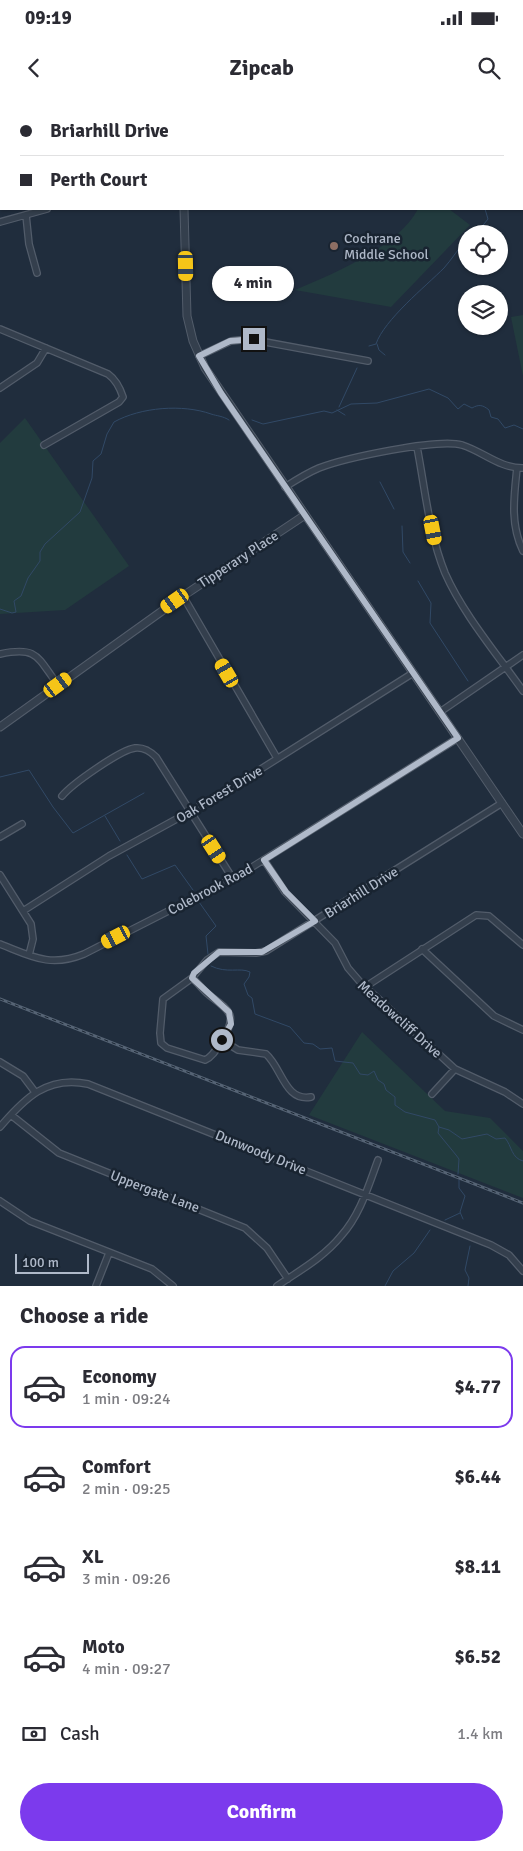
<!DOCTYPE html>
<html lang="en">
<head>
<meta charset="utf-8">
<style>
	:root { --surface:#fff; --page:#f7f7f7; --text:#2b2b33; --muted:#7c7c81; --line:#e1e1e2; --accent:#7c3aed }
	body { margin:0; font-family:Signika,sans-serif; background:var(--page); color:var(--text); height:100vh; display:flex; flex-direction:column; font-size:19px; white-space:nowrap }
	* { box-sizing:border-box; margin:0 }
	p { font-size:16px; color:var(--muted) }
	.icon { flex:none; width:28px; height:28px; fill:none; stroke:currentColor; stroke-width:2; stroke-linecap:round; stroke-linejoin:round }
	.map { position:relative; height:1186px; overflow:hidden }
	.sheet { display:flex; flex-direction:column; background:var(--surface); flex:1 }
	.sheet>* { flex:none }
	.banner { position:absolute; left:0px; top:0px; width:524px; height:110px; box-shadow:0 1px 4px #0004; display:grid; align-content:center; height:110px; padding:0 20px; background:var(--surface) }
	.fabs { position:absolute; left:458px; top:125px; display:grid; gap:10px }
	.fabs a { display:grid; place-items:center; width:50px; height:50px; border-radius:50%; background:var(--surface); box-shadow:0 1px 4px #0004; font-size:25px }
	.scale { position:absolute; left:15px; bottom:12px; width:74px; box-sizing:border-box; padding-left:5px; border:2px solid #afb9c9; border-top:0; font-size:14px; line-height:18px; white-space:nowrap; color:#afb9c9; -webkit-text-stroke:4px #192431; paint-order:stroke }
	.end { position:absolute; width:22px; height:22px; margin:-11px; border:6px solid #afb9c9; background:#111; box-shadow:0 0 0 2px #111 }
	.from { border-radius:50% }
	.bubble { position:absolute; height:35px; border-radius:18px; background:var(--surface); box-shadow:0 1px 4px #0004; font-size:16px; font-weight:800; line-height:35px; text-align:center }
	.car { position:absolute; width:15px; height:30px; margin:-15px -8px; border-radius:6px; box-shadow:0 0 4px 1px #0007; background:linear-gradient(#f5c518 24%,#345 0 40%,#f5c518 0 76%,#345 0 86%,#f5c518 0) }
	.banner b { display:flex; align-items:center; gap:18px; height:48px; font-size:19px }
	.banner b+b { border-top:1px solid var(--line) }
	.banner i { width:12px; height:12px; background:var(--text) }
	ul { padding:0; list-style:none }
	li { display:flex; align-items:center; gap:15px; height:82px; margin:0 10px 8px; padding:0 10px; border:2px solid transparent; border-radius:15px }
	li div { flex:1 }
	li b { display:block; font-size:19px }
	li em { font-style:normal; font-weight:800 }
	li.current { border-color:var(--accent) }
	li>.icon { width:45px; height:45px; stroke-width:1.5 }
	h2 { padding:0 20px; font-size:22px; line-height:60px }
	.pay { display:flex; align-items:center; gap:12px; height:55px; padding:0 20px; font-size:19px }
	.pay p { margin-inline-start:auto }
	.cta { display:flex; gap:10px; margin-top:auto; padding:10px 20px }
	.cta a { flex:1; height:58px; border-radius:30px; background:var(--accent); color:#fff; font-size:20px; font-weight:800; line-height:58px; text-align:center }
	.status { display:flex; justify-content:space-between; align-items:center; height:35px; padding:0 25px; background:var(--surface); direction:ltr }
	.status svg { height:14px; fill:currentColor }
	header { display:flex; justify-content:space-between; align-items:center; height:65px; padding:0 20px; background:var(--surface); font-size:22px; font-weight:800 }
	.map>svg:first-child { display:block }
	.green { fill:#223b3e }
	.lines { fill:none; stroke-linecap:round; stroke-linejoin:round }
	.stream { stroke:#314966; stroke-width:1 }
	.minor-casing { stroke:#525c6a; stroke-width:8 }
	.tertiary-casing { stroke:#525c6a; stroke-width:9 }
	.minor { stroke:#343f4d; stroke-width:5.5 }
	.tertiary { stroke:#343f4d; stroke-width:7 }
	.rail-casing { stroke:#556374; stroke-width:3 }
	.rail { stroke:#192431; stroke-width:1; stroke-dasharray:4; stroke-linecap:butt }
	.route { stroke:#afb9c9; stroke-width:6 }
	.education-dot { fill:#8d6e63; stroke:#192431; stroke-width:2 }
	.labels { text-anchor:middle; stroke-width:5; stroke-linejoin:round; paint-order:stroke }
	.poi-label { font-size:14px; fill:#afb9c9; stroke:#192431; text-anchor:start }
	.street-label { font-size:14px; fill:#afb9c9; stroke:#192431 }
</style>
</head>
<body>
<div class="status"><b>09:19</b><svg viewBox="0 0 49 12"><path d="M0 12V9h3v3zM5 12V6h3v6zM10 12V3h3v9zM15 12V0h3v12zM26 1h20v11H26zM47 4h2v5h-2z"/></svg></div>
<header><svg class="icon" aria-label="back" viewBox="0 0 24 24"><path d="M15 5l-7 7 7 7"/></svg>Zipcab<svg class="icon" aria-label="search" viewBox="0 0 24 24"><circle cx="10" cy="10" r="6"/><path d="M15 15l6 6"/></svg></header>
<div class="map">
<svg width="523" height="1186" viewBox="0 0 523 1186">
	<rect width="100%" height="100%" fill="#202d3d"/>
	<path class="green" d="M418,109h31l21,16 -79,82 -96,-17c38,-16 103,-43 123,-81z
		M523,215v61l-12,-59z
		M25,318l104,148 -64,44 -65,4v-171z
		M362,932l83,79 45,7 33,33v47l-214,-83z"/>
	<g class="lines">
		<path class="stream" d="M522,60l1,-1
			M476,134l12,-15 -3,-10
			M377,244l2,6 6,5
			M369,246l7,-2c8,-24 50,-58 68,-76 8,-9 14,-19 22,-28
			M339,307l18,-39
			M337,310l8,5
			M252,320l11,4 61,-13 8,2 19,-9 26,-1 52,-14 19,9 10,11 6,-5 8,4c7,-4 11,-3 17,2l2,7 7,2 7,9 9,-3 9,4
			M380,382l14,27
			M402,426l1,26 7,11
			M418,481l13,22 -1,20 38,58
			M0,509l12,4 4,-1 -2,-11 7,-5 7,-18 12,-17v-9l5,-8 35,-32 12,-34 1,-17 8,-7 6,-20 7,-12c27,-15 69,-18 97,-8 6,2 12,2 18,6
			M0,677l29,-7 24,37 20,26 71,-40
			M105,716l15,25
			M127,755l15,24 33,-14 18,25
			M199,802l17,24 -10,10 2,18
			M211,866c16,8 29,1 39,6l-1,5 -5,7 4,11 4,3 3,16 35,13 14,16 9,1 7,5 12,-1 3,13 18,2 7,11 8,1 6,-4 4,9 6,4 2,6 9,7v8l10,7 30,8 4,7 -1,6 18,22 3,4 -1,15
			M439,1027l10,3 13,9 25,-5 9,5 9,-1c7,8 6,20 18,23
			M459,1080v8l6,8 -5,16 3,7
			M445,1120l15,-7
			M385,1186l8,-15 21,-18 16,-23
			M468,1186l1,-8 -4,-8 5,-24"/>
		<defs>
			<path id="minor" d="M26,0l1,1
				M283,0l2,1
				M312,1l2,-1
				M343,1v-1
				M26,115l3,29 8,29
				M0,122l47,-13
				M0,229l108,45c7,5 12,14 15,23l-4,5 -75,43
				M199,256l32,-15 18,-2 119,22
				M0,288l37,-25 9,-15
				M417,347c8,41 12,87 28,126 18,41 52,81 78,118
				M517,368c-3,29 -7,56 6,83
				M285,387c11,-7 22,-14 34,-19 26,-10 119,-30 143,-23 22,7 37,23 61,23
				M183,496l94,162
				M0,554c38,-8 37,3 58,31
				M440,612l83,-57
				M62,696c10,-12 58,-46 73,-48 9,-1 15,3 21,9l77,122
				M0,737l22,-13
				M264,760l21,32 50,51 13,25 13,15 94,86 50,23 18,12
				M0,775l31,49 2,15 -4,16
				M23,811l86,-55 106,-58 198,-125
				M0,844c31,12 50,24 84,10l157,-80 217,-136
				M422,849l72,67 29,14
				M192,878c6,5 11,12 17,17 20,15 29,19 14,44 -5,7 -9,17 -18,21l-38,-12 -6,-5 -1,-10 3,-34 29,-21 15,-18 12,-8 37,1 10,-2 236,-148
				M365,887l111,-72 13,1 34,29
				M222,940l16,10 28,4c16,14 19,48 45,43
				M0,962l23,14 12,16
				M432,994l23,-25
				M11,1015l48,38 186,75 22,20 21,31
				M0,1027c24,-28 47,-52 88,-43l403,161 18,10 14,16
				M0,1101l30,20 122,48 21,17
				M96,1186l13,-33
				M277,1186c22,-15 47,-29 64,-50 19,-21 27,-49 37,-76"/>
			<path id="tertiary" d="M180,0v1
				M188,0v1
				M184,109l3,107 6,25 12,27 318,466
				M0,627l183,-131 122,-81"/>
		</defs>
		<use href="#minor" class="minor-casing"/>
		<use href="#tertiary" class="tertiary-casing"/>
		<use href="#minor" class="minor"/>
		<use href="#tertiary" class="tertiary"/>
		<defs>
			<path id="rail" d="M0,899l523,204"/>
		</defs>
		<use href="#rail" class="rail-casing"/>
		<use href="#rail" class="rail"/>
	</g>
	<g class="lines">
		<path class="route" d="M222,940l9,-16 -2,-12 -37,-34 2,-5 25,-21h43l53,-31 -29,-29 -22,-32 194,-122 -237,-345 -22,-37 31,-15 24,-2"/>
	</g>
	<circle class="education-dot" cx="334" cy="146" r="5"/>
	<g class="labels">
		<g class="poi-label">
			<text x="344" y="143">Cochrane<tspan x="344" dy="16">Middle School</tspan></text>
		</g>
		<g class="street-label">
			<text transform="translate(238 459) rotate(-33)" y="5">Tipperary Place</text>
			<text transform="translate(219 694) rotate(-31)" y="5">Oak Forest Drive</text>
			<text transform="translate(210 789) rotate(-28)" y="5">Colebrook Road</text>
			<text transform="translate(361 792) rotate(-32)" y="5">Briarhill Drive</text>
			<text transform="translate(400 919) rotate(42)" y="5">Meadowcliff Drive</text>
			<text transform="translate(261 1052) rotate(22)" y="5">Dunwoody Drive</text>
			<text transform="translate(155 1091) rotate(21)" y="5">Uppergate Lane</text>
		</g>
	</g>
</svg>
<div class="fabs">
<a><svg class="icon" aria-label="locate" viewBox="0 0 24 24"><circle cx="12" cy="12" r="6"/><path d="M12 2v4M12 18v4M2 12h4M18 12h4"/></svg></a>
<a><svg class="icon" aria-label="layers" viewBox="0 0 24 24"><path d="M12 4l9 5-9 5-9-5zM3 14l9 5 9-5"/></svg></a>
</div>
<div class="scale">100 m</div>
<i class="end from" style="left:222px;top:940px"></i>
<i class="end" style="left:254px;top:239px"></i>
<div class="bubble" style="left:212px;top:166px;width:82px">4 min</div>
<i class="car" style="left:186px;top:166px;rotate:179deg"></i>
<i class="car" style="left:433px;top:430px;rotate:169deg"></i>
<i class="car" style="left:175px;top:501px;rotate:235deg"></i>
<i class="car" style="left:227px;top:573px;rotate:330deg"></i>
<i class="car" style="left:58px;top:585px;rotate:54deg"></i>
<i class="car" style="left:214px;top:749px;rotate:147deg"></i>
<i class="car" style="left:116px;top:837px;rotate:243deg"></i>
<div class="banner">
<b><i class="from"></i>Briarhill Drive</b>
<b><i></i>Perth Court</b>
</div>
</div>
<section class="sheet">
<h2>Choose a ride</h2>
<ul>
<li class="current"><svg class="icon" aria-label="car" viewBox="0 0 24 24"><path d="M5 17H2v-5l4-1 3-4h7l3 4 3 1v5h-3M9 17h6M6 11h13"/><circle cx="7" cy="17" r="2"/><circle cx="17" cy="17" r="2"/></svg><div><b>Economy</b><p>1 min · 09:24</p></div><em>$4.77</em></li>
<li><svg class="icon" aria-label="car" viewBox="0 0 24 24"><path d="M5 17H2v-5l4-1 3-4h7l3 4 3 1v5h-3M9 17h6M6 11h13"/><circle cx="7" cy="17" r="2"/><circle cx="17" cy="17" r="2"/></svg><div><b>Comfort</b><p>2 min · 09:25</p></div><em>$6.44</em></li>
<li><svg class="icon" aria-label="car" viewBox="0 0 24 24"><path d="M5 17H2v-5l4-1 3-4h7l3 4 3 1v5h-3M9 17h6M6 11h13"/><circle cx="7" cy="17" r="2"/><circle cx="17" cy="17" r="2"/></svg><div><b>XL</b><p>3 min · 09:26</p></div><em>$8.11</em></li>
<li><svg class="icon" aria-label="car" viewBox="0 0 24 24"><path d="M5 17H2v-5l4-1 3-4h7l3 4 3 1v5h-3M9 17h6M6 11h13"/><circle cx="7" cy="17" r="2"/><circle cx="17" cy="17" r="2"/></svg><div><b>Moto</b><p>4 min · 09:27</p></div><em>$6.52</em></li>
</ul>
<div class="pay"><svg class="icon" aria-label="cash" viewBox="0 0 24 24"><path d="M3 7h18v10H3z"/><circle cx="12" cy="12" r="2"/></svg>Cash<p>1.4 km</p></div>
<div class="cta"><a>Confirm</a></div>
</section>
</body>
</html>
